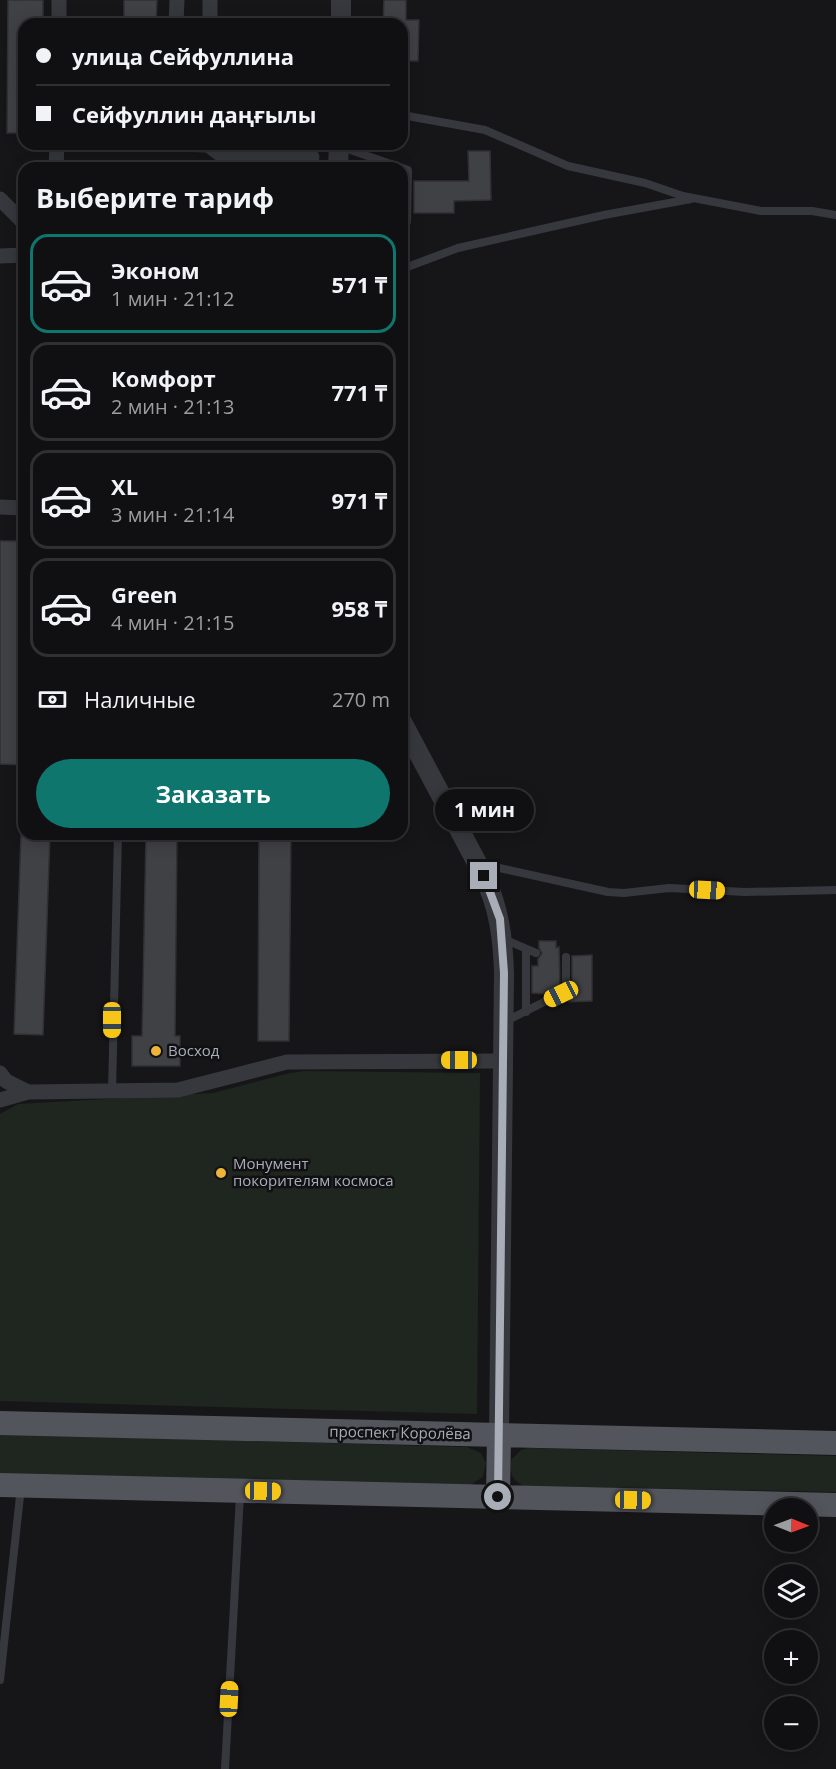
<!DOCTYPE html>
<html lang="ru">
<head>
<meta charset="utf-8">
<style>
	:root { --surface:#101012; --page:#19191b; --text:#f1f3f6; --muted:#9c9d9f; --line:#303032; --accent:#0f766e }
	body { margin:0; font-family:"Open Sans",sans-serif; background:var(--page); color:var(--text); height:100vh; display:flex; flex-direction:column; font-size:22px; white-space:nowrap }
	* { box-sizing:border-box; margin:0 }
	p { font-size:20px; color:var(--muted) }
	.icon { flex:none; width:33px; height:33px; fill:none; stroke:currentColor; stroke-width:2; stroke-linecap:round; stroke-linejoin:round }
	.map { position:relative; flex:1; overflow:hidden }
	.drawer { position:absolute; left:18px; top:162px; width:390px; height:678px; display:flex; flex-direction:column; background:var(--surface); border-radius:18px; box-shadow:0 3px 15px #0003,0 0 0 2px var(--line) }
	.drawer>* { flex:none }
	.hud { position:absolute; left:18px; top:18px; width:390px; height:132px; border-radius:18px; box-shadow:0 3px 15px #0003,0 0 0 2px var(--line); display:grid; align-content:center; height:132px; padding:0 18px; background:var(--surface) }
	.needle { width:39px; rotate:91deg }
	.buttons { position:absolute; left:764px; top:1498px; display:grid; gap:12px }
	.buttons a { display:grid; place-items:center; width:54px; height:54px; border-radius:50%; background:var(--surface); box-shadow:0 3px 15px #0003,0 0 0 2px var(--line); font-size:30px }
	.end { position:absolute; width:27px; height:27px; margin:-14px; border:8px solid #a8adb8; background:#111; box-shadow:0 0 0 3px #111 }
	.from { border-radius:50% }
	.bubble { position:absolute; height:42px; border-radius:21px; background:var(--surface); box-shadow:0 3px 15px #0003,0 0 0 2px var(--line); font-size:20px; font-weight:700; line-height:42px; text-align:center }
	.car { position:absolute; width:18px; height:36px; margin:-18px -9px; border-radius:8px; box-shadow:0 0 4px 2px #0007; background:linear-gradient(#f5c518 24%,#345 0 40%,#f5c518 0 76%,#345 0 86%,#f5c518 0) }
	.hud b { display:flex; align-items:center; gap:21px; height:57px; font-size:22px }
	.hud b+b { border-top:2px solid var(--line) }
	.hud i { width:15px; height:15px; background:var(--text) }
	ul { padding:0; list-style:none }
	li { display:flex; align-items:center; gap:18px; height:99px; margin:0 12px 9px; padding:0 6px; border:3px solid var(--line); border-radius:18px }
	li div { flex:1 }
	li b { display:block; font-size:22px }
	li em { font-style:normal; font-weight:700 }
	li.selected { border-color:var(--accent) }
	li>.icon { width:54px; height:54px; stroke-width:1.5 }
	h2 { padding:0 18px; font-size:27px; line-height:72px }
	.pay { display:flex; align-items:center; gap:15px; height:66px; padding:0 18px; font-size:22px }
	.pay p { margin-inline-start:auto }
	.cta { display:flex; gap:12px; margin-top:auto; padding:12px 18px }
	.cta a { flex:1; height:69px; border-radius:36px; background:var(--accent); color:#fff; font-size:24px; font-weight:700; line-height:69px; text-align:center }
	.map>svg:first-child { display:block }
	.green { fill:#1e261f }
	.building { fill:#404145; stroke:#303034; stroke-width:1.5 }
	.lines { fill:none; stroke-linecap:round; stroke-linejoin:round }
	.service { stroke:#37383d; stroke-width:8 }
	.minor { stroke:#37383d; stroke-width:15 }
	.tertiary { stroke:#37383d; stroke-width:20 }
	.primary { stroke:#53555c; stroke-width:24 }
	.route { stroke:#a8adb8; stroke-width:8 }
	.poi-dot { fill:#edb438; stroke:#111113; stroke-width:2 }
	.labels { text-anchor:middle; stroke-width:5; stroke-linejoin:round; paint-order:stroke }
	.poi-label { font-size:15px; fill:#a8adb8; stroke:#111113; text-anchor:start }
	.street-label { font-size:15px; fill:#a8adb8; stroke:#111113 }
</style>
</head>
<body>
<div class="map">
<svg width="836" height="1769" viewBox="0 0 836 1769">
	<rect width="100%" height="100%" fill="#161618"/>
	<path class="green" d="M305,1071l175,2 -3,341 -477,-13v-287l18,-10 195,-11 77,-20z
		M0,1434l467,13 14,6 5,10 -3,14 -13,8 -470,-10z
		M528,1448l308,8v36l-312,-6c-13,-6 -14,-13 -13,-26l10,-10z"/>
	<path class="building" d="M8,0h35v24h-19v109h-17z
		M124,0h33l-1,24h-32z
		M384,0h22v20h13l-1,41h-16v-37h-19z
		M468,151h22l1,49 -37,1v12h-40v-32h55z
		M0,541h24v224l-24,-1z
		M21,834h29l-7,201 -29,-1z
		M146,834h31l-2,202h5v30h-48v-30h10z
		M259,834h32l-2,207h-31z
		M539,941h17v7l3,-1 1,40 -13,7 -15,-1v-27h6v-7l4,-6 -3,-5z
		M592,955v46l-23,1 3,-11v-35z"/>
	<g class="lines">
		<path class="service" d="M402,115l83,15 83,36 77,17 38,13 78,15h51l24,4
			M339,146l69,24 -1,52 -5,2
			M402,269l56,-21 146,-33 87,-16
			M481,864l127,28 16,1 45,-5 76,4 91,-2
			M504,939l32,14
			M526,1012v-63
			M504,1022l62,-31v-34
			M112,1092l6,-258
			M0,1680l21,-193
			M225,1769l15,-274"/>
		<path class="minor" d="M59,24v-24
			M176,24l1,-24
			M210,24v-24
			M174,144l33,1
			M207,144l13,10 92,3
			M56,168l1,-24
			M0,199l24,24
			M0,256l24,-1
			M0,507l24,1
			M0,1073l6,8 22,11
			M0,1100l28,-8 150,-2 109,-28 216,-1"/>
		<path class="tertiary" d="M341,24v-24
			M338,168l1,-24
			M402,722l82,154c15,32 19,62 20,97l-5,462"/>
		<path class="primary" d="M0,1423l836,20
			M0,1485l836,20
			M498,1497l1,-62"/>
	</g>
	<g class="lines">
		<path class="route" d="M484,876l16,43 4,54 -6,524"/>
	</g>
	<g class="poi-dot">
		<circle cx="156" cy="1051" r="6"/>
		<circle cx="221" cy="1173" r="6"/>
	</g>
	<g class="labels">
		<g class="poi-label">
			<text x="168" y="1056">Восход</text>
			<text x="233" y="1169">Монумент<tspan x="233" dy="17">покорителям космоса</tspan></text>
		</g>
		<g class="street-label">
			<text transform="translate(400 1433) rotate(1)" y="5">проспект Королёва</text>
		</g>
	</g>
</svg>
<div class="buttons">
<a><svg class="needle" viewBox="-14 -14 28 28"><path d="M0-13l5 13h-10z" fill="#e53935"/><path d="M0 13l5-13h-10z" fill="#9c9d9f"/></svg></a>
<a><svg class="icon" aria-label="layers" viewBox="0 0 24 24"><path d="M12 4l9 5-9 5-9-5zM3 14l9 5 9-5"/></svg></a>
<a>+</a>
<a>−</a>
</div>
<i class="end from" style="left:498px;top:1497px"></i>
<i class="end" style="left:484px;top:876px"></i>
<div class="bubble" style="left:435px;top:789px;width:99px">1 мин</div>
<i class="car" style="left:707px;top:890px;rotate:93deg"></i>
<i class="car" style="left:561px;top:994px;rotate:244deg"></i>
<i class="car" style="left:112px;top:1020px;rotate:180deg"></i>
<i class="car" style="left:459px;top:1060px;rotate:270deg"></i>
<i class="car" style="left:263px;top:1491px;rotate:91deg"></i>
<i class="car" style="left:633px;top:1500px;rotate:91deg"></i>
<i class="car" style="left:229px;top:1699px;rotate:3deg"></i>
<div class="hud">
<b><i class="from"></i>улица Сейфуллина</b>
<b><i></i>Сейфуллин даңғылы</b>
</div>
<section class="drawer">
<h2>Выберите тариф</h2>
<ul>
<li class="selected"><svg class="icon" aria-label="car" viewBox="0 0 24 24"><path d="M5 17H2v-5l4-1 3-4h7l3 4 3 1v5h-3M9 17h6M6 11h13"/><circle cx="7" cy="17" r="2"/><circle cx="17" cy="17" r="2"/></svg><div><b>Эконом</b><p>1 мин · 21:12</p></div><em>571 ₸</em></li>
<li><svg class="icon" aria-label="car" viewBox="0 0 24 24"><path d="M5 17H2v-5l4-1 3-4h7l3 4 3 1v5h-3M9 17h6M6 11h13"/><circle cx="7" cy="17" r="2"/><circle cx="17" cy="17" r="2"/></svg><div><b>Комфорт</b><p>2 мин · 21:13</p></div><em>771 ₸</em></li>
<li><svg class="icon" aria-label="car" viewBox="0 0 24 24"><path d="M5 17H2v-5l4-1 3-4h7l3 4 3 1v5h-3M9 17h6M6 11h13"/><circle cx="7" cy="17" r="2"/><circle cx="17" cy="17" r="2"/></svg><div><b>XL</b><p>3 мин · 21:14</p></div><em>971 ₸</em></li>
<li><svg class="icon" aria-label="car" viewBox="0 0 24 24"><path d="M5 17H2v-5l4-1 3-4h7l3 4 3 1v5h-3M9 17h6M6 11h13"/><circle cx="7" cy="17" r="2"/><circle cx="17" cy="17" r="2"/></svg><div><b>Green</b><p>4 мин · 21:15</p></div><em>958 ₸</em></li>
</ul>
<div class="pay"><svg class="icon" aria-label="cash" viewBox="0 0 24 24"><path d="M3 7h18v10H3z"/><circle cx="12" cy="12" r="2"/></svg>Наличные<p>270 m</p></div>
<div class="cta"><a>Заказать</a></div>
</section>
</div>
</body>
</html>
